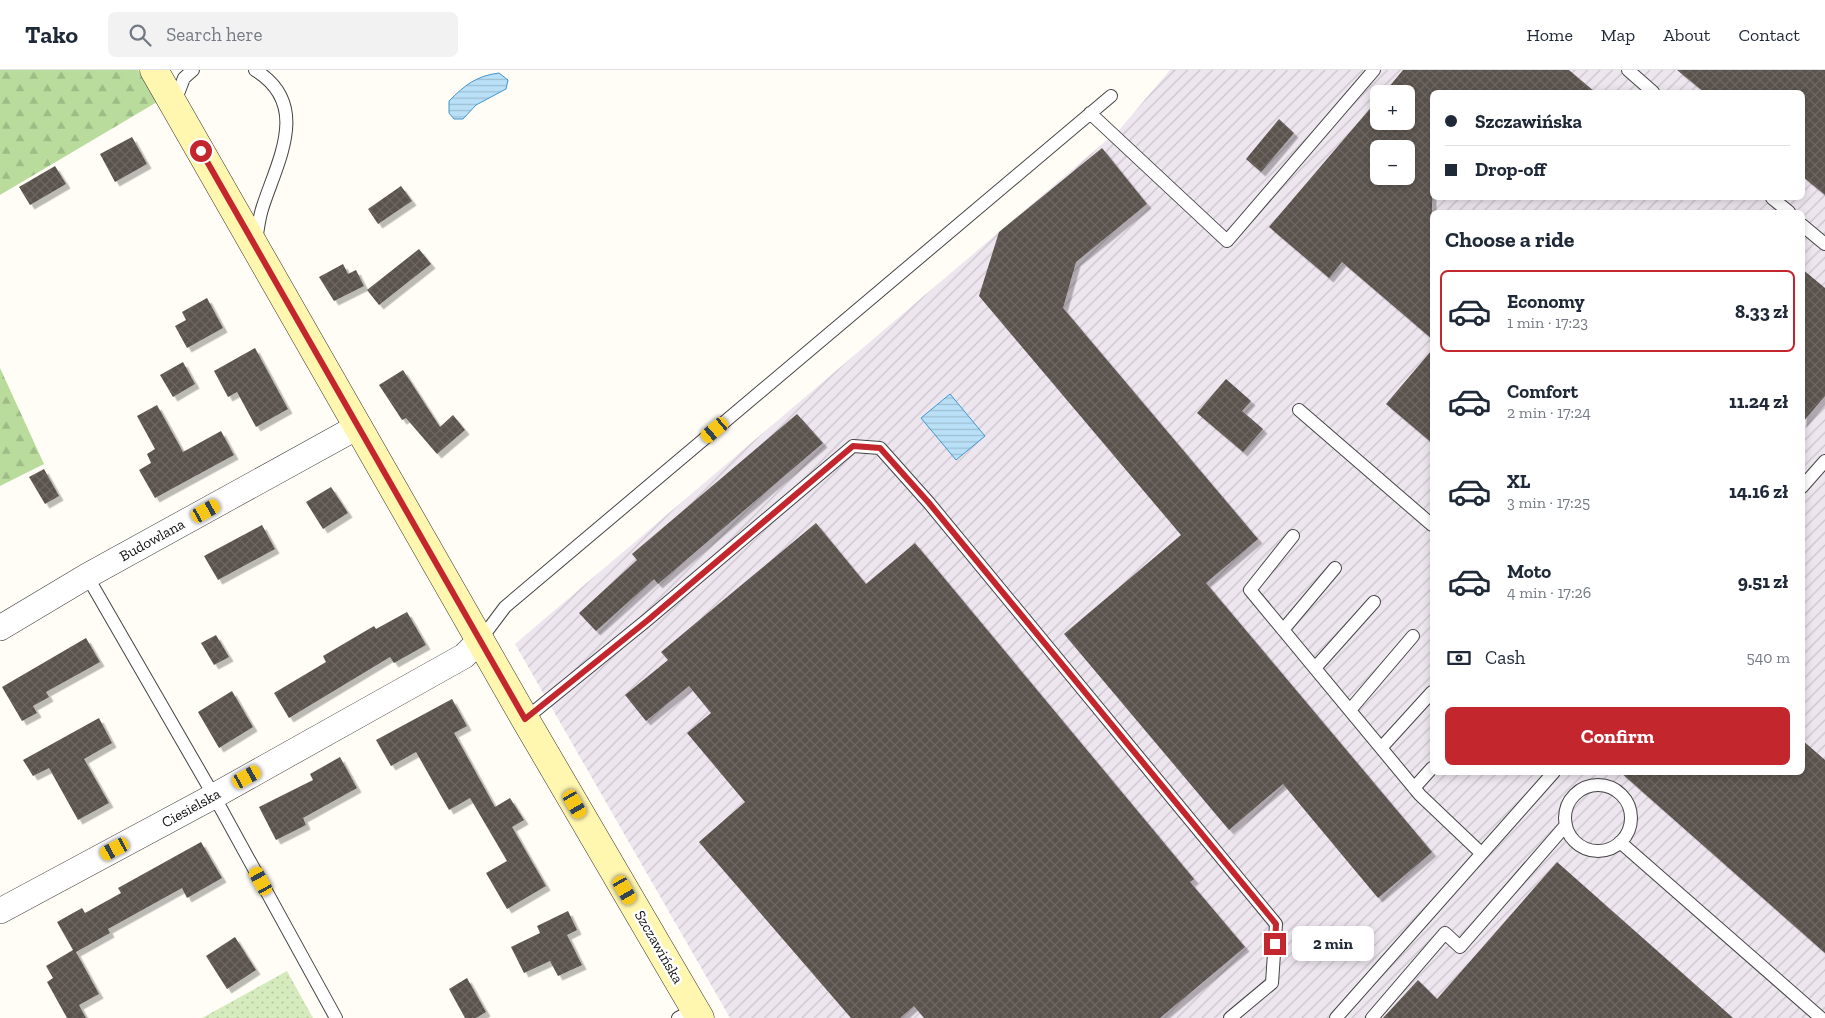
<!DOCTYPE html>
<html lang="en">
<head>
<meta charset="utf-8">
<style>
	:root { --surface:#fff; --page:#f2f2f3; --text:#1f2937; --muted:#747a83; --line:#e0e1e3; --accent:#c4262e }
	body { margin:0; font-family:"Zilla Slab",serif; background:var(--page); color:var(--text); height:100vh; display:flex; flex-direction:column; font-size:19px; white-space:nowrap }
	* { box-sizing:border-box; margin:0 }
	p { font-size:16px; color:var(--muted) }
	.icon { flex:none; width:28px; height:28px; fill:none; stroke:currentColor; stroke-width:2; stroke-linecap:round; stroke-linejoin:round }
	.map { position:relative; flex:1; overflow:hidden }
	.panel { position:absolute; left:1430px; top:140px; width:375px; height:565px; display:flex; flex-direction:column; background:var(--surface); border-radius:8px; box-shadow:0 2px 8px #0003 }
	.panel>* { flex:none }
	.hud { position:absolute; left:1430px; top:20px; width:375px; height:110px; border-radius:8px; box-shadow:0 2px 8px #0003; display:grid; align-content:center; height:110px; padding:0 15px; background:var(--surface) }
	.buttons { position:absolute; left:1370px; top:15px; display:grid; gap:10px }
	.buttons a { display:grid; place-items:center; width:45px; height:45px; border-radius:8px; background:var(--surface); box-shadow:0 2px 8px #0003; font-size:25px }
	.end { position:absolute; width:22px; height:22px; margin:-11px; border:6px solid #c4262e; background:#fff; box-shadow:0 0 0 2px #fff }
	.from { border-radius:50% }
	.bubble { position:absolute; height:35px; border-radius:8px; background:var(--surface); box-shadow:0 2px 8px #0003; font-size:16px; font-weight:800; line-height:35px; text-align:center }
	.car { position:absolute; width:15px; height:30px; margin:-15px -8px; border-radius:6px; box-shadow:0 0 4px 1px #0007; background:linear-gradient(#f5c518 24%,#345 0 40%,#f5c518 0 76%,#345 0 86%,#f5c518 0) }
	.hud b { display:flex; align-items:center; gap:18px; height:48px; font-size:19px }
	.hud b+b { border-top:1px solid var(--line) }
	.hud i { width:12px; height:12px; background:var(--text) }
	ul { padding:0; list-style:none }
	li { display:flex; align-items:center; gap:15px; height:82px; margin:0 10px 8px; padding:0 5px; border:2px solid transparent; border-radius:8px }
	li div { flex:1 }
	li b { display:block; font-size:19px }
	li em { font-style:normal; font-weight:800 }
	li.active { border-color:var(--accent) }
	li>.icon { width:45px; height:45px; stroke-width:1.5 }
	h2 { padding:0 15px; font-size:22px; line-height:60px }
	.pay { display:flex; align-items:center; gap:12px; height:55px; padding:0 15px; font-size:19px }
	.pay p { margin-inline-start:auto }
	.action { display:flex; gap:10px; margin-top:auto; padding:10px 15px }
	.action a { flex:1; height:58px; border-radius:8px; background:var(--accent); color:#fff; font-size:20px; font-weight:800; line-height:58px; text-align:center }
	header { display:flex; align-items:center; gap:30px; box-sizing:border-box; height:70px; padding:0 25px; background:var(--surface); border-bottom:1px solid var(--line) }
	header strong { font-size:24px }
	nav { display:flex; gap:28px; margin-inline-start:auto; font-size:18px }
	.search { width:350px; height:45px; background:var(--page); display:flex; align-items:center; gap:12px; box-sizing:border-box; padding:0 18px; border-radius:8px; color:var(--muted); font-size:19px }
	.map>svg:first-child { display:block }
	.industrial { fill:url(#industrial-furrows); fill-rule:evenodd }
	.green { fill:url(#green-dots) }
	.forest { fill:url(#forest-firs) }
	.water { fill:url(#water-rules); stroke:#3f96cf }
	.building { fill:url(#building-cross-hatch); fill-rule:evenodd; filter:url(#shadow) }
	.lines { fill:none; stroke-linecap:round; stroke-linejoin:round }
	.lane-casing { stroke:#444; stroke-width:14 }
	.street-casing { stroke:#444; stroke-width:26 }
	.secondary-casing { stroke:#333; stroke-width:29 }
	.lane { stroke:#fff; stroke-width:12 }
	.street { stroke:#fff; stroke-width:25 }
	.secondary { stroke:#fff6b0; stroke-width:28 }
	.route { stroke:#c4262e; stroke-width:6 }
	.labels { text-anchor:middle; stroke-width:5; stroke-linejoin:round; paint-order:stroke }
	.street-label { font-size:15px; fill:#111; stroke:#fff }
</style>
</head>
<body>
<header>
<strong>Tako</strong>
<div class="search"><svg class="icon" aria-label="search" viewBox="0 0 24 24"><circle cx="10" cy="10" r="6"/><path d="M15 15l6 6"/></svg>Search here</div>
<nav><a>Home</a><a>Map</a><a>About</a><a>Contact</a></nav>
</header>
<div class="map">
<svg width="1825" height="948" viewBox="0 0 1825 948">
	<defs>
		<pattern id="industrial-furrows" width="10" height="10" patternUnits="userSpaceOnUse" patternTransform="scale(1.25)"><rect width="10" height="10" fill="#eee6ef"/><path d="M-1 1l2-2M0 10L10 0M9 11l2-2" fill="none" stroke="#cbc4cc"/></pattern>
		<pattern id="green-dots" width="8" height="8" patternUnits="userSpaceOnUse" patternTransform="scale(1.25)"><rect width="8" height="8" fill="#d5ebbd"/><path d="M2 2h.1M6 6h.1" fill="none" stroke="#b6c8a1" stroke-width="1.8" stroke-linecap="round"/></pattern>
		<pattern id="forest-firs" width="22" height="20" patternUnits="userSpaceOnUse" patternTransform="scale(1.25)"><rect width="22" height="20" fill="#b9dc9c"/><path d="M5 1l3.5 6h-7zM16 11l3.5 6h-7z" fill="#9ebc85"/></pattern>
		<pattern id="water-rules" width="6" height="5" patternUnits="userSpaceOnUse" patternTransform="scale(1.25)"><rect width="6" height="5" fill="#b9e0f7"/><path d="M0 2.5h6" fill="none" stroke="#9ebfd3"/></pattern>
		<pattern id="building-cross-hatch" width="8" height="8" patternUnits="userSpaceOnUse" patternTransform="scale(1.25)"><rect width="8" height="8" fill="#5a524d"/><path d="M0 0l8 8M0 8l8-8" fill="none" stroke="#6d6662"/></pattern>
		<filter id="shadow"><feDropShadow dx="4.5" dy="4.5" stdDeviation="0" flood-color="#0004"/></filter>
	</defs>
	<rect width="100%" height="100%" fill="#fffdf5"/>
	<path class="industrial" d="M1170,0h655v948h-1095l-215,-374 605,-515zM1432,22h370v106h-370zM1379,24h27v27h-27zM1379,79h27v27h-27zM1432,142h370v560h-370z"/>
	<path class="green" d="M287,901l26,47h-111z"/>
	<path class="forest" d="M0,0h138l19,32 -157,93z
		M0,298l44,96 -44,22z"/>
	<path class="water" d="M499,3l9,7 -2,9 -30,16 -13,14h-9l-5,-6v-12c16,-16 27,-25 50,-28z
		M950,324l35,42 -29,24 -35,-42z"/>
	<path class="building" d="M1403,0h166l26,22h-163v247l-90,-77 -13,16 -60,-51 110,-129v23h27v-27h-23zM1379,79h27v27h-27z
		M1677,0h148v125l-23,-19v-84h-98z
		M1279,49l15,14 -33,39 -15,-13z
		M132,67l15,27 -32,18 -15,-28z
		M1102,78l45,56 -71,58 -13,46 195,231 -52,44 226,269 -54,46 -95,-114 -54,46 -165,-196 117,-99 -202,-239 20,-64z
		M55,96l11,18 -36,21 -11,-18z
		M401,116l11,15 -34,23 -10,-15z
		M419,179l12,15 -52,41 -12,-15z
		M343,194l5,10 8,-4 8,16 -30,15 -15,-24z
		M1802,199l23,19v108l-23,27z
		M207,228l16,30 -36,20 -12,-22 11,-6 -4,-8z
		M255,278l33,61 -32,18 -19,-35 -9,5 -14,-26z
		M1432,280v93l-46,-39z
		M183,292l12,22 -22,13 -13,-22z
		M403,300l37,57 13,-12 12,15 -28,24 -31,-36 -4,2 -23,-35z
		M1226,309l25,22 -9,10 21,18 -20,23 -46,-39z
		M157,335l26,47 38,-21 13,24 -79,43 -16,-28 12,-7 -4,-9 8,-5 -18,-33z
		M797,344l26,29 -165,141 -4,-5 -58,52 -17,-18 58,-53 -5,-6z
		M44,399l15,27 -14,8 -16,-27z
		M331,417l17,26 -25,16 -17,-27z
		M816,453l50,61 49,-41 279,336 -4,3 55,65 -85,71h-236l-10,-12 -14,12h-49l-152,-176 46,-40 -58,-69 24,-20 -22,-27 -43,35 -21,-26 43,-35 -7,-8z
		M262,455l13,24 -57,31 -14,-24z
		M407,542l19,33 -32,18 -4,-6 -101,61 -15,-25 52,-31 -3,-6 51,-30 2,3z
		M216,565l13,22 -15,8 -13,-22z
		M86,568l14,24 -54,30 3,5 -16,9 4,7 -15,8 -20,-34z
		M232,621l21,36 -34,21 -21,-36z
		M452,629l15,27 -13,7 41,74 15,-9 14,22 -12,7 34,59 -39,23 -21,-36 21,-12 -37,-63 -21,12 -33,-58 -25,14 -15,-26z
		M99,648l13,25 -28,16 25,44 -31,17 -29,-52 -16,8 -10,-16z
		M1802,670l23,20v193l-205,-181h182z
		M340,687l17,31 -54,30 3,7 -30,15 -17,-33 54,-27 -3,-6z
		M201,772l21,36 -35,20 -5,-10 -74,41 2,4 -34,19 23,42 -20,11 7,13h-19l-20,-36 6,-4 -7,-12 27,-16 -16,-28 25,-14 3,5 36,-20 -3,-5z
		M1557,792l176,156h-350l35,-38 19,19z
		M568,841l9,19 -10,5 15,30 -24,11 -8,-15 -26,12 -13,-26 29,-14 -3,-7z
		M235,867l21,33 -29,19 -21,-33z
		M467,908l19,34 -10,6h-11l-16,-29z"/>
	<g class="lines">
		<defs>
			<path id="lane" d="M255,0c56,34 23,90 8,136 -4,11 -5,23 -7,35
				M1628,0l25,22
				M174,34l10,-26 9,-8
				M1090,43l137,128 147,-171
				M1772,128l17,14
				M1802,155l23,19
				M1299,340l133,115
				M1802,417l23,-26
				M1293,466l-43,54 170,205 61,58
				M87,506l127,220 122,222
				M1283,560l52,-62
				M481,569l24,-32 606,-511
				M1315,598l59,-66
				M1350,640l63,-74
				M525,649l122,-99 206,-174 27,2 49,55 347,421 -4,59 -42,35
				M1381,678l51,-56
				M1565 748a33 33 0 1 1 66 0a33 33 0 1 1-66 0Z
				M1414,718l18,-20
				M1620,772l201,176
				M678,948l17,-9
				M1336,948l218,-246
				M1372,948l73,-85 15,14 106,-122"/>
			<path id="street" d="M0,558l87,-52 272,-150
				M0,841l214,-115 250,-140 17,-17"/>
			<path id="secondary" d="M154,0l371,649 175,299"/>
		</defs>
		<use href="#lane" class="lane-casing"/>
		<use href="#street" class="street-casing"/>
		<use href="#secondary" class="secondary-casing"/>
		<use href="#lane" class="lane"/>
		<use href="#street" class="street"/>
		<use href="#secondary" class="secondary"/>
	</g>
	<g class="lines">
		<path class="route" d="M201,81l324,568 123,-99 205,-174 27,2 49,55 347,421 -1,20"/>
	</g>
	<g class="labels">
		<g class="street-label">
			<text transform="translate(152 470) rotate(-29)" y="5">Budowlana</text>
			<text transform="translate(191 738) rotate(-29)" y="5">Ciesielska</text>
			<text transform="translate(659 877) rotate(60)" y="5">Szczawińska</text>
		</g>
	</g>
</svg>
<div class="buttons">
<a>+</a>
<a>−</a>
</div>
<i class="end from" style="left:201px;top:81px"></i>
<i class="end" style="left:1275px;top:874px"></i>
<div class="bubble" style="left:1292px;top:856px;width:82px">2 min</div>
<i class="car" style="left:715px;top:360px;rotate:230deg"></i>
<i class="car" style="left:206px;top:441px;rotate:61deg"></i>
<i class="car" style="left:247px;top:707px;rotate:61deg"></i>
<i class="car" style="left:575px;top:734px;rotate:150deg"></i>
<i class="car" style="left:115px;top:779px;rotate:242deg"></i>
<i class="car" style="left:261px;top:811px;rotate:331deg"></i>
<i class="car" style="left:625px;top:820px;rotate:150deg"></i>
<div class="hud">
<b><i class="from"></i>Szczawińska</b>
<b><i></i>Drop-off</b>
</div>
<section class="panel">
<h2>Choose a ride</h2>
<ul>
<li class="active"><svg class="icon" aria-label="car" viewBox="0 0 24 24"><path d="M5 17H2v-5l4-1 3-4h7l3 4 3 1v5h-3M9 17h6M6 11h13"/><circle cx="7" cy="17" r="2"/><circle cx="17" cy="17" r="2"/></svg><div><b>Economy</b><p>1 min · 17:23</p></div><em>8.33 zł</em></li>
<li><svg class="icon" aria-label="car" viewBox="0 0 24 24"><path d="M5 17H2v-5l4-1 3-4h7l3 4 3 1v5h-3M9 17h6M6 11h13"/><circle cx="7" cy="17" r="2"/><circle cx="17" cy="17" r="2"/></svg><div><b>Comfort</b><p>2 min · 17:24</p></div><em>11.24 zł</em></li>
<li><svg class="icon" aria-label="car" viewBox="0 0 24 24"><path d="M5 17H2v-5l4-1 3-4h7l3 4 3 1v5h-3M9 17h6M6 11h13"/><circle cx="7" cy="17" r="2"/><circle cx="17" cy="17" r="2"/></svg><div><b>XL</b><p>3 min · 17:25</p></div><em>14.16 zł</em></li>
<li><svg class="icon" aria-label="car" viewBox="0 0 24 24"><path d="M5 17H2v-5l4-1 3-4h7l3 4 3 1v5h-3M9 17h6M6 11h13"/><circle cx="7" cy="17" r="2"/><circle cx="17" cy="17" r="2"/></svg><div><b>Moto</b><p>4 min · 17:26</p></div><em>9.51 zł</em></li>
</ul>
<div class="pay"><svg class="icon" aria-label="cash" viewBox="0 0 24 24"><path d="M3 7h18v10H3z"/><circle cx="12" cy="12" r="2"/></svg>Cash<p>540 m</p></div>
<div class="action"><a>Confirm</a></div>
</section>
</div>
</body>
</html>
